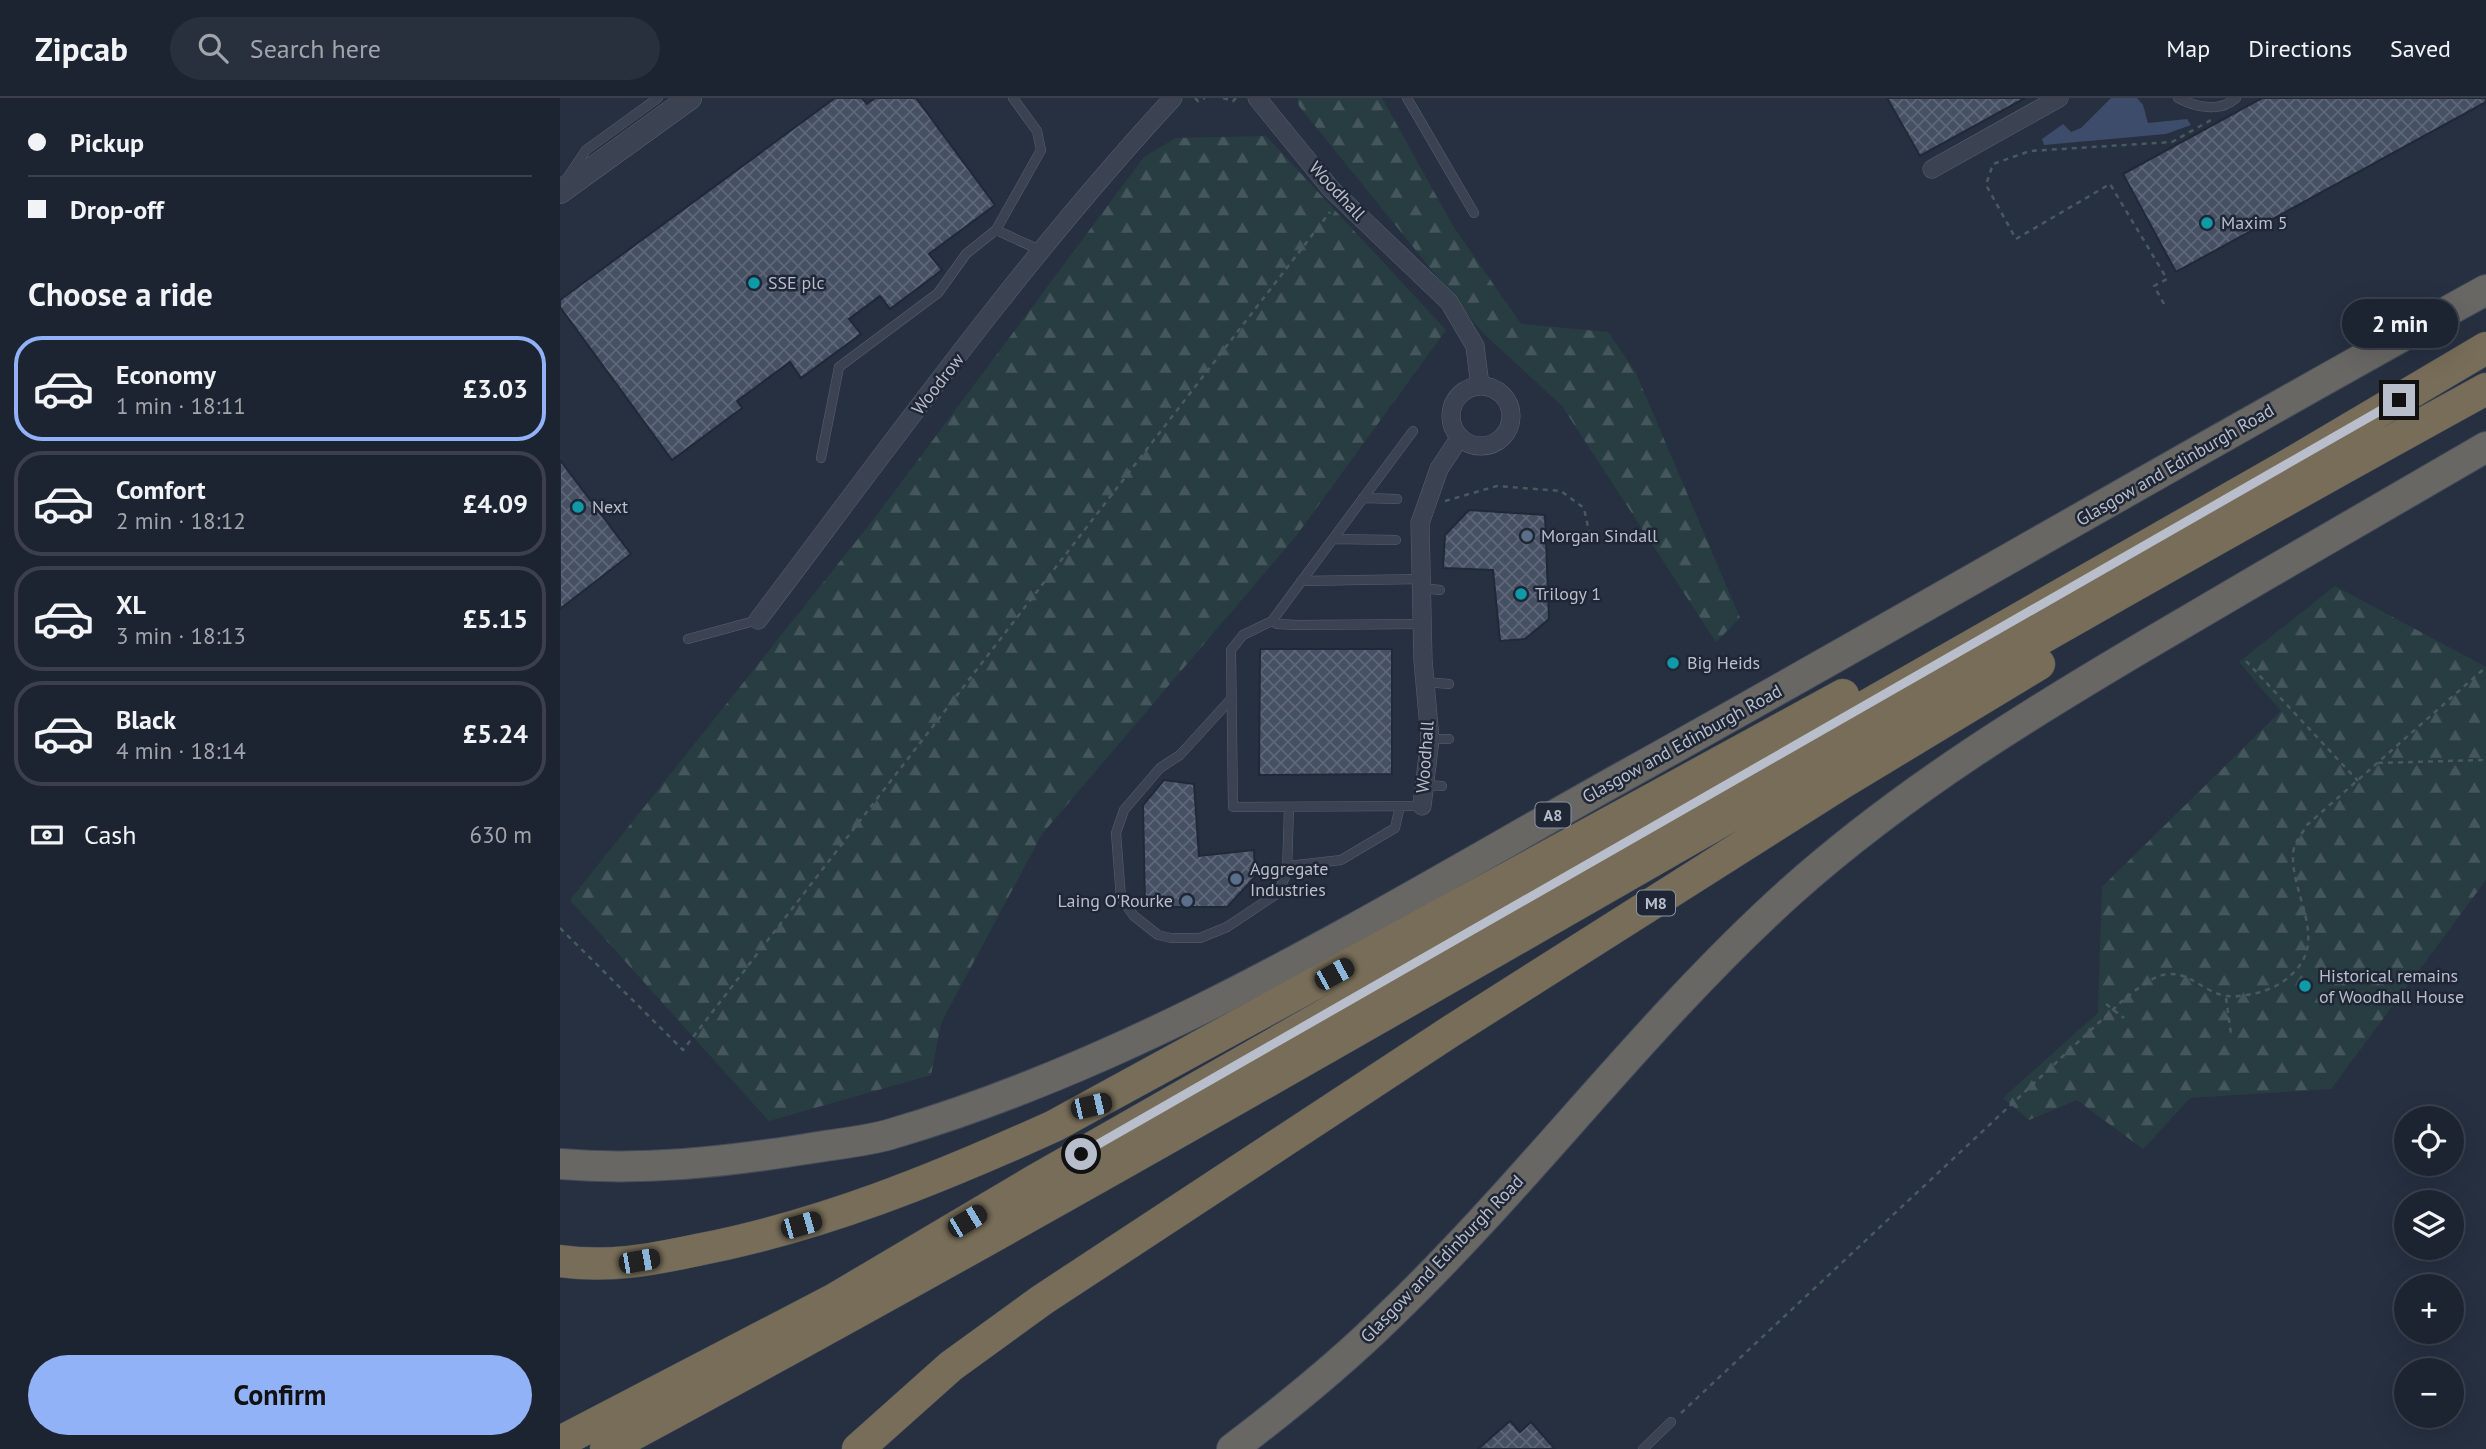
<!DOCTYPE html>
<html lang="en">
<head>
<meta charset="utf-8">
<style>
	:root { --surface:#1c2431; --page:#29303d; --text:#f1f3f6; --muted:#a0a4ab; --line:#3a414d; --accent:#91b2f7 }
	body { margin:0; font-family:"PT Sans",sans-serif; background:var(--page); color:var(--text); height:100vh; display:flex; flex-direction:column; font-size:26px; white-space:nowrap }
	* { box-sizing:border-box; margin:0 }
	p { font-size:23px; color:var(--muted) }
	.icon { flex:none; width:38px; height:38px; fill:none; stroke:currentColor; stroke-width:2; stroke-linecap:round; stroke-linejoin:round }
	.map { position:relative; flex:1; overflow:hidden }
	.details { display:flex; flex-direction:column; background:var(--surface); width:560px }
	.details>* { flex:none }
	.banner { display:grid; align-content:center; height:154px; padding:0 28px; background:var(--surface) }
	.fabs { position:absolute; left:1834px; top:1008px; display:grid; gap:14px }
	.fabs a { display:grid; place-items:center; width:70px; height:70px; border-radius:50%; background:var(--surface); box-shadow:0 7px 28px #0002,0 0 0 2px var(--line); font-size:35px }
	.end { position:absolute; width:32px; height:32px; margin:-16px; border:9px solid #b8becb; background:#111; box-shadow:0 0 0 4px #111 }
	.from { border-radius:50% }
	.bubble { position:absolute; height:49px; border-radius:24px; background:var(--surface); box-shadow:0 7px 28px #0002,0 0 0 2px var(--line); font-size:23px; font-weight:600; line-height:49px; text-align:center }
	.car { position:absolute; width:21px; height:42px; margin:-21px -10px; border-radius:9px; box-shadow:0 0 5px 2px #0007; background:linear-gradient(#222 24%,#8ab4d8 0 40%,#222 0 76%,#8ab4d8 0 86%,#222 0) }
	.banner b { display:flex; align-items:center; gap:24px; height:66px; font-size:26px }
	.banner b+b { border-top:2px solid var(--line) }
	.banner i { width:18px; height:18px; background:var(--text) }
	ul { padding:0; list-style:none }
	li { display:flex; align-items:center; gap:21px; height:105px; margin:0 14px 10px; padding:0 14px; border:4px solid var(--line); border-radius:28px }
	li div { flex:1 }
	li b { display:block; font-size:26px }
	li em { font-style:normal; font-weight:600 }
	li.current { border-color:var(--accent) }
	li>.icon { width:63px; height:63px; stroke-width:1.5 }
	h2 { padding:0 28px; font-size:32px; line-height:84px }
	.pay { display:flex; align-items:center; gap:18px; height:77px; padding:0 28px; font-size:26px }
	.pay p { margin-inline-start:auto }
	.cta { display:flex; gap:14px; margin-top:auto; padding:14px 28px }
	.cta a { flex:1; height:80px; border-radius:42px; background:var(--accent); color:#111; font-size:28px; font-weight:600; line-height:80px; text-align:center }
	header { display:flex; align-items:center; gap:42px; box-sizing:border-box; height:98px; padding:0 35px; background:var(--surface); border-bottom:2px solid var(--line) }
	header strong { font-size:33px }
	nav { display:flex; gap:38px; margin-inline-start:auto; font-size:24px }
	.search { width:490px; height:63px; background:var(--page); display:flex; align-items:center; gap:18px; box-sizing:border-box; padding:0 24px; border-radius:38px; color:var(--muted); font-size:26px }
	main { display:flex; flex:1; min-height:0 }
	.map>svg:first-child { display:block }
	.forest { fill:url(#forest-firs) }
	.water { fill:#3c4c6a }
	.building { fill:url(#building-cross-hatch); stroke:#212938; stroke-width:2 }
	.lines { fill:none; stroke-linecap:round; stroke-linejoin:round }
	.service-casing { stroke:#59606e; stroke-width:10 }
	.minor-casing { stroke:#59606e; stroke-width:19 }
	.tertiary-casing { stroke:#59606e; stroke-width:24 }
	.trunk-casing { stroke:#454d5b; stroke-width:32 }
	.motorway-casing { stroke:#454d5b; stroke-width:33 }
	.path { stroke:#475a5f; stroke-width:2.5; stroke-dasharray:5 5; stroke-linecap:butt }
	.service { stroke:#3b4251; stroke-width:9 }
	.minor { stroke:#3b4251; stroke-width:18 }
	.tertiary { stroke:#3b4251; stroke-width:23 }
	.trunk { stroke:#686764; stroke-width:30 }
	.motorway { stroke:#776d58; stroke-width:32 }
	.route { stroke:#b8becb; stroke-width:9 }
	.culture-dot { fill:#0f9aa8; stroke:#1f2736; stroke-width:2.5 }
	.service-dot { fill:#5c6f8a; stroke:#1f2736; stroke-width:2.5 }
	.labels { text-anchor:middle; stroke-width:5; stroke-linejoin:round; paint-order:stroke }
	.shield { fill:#1f2736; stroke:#8a919e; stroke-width:2 }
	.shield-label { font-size:16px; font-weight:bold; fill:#b8becb }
	.street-label { font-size:18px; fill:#b8becb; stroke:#1f2736 }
	.poi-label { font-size:18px; fill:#b8becb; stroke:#1f2736; text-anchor:start }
</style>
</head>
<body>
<header>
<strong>Zipcab</strong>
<div class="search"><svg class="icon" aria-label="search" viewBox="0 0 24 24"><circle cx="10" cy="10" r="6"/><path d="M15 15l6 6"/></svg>Search here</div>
<nav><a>Map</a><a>Directions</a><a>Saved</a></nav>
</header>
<main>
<section class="details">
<div class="banner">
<b><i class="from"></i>Pickup</b>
<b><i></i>Drop-off</b>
</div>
<h2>Choose a ride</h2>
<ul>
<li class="current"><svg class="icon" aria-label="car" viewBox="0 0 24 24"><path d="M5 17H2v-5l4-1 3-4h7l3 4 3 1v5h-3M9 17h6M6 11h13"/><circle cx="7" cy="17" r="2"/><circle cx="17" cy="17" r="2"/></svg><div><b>Economy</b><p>1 min · 18:11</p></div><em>£3.03</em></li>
<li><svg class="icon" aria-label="car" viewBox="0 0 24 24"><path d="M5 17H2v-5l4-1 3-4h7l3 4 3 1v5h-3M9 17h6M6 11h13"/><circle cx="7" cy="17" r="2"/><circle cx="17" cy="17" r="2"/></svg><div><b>Comfort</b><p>2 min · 18:12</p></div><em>£4.09</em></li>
<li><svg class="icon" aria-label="car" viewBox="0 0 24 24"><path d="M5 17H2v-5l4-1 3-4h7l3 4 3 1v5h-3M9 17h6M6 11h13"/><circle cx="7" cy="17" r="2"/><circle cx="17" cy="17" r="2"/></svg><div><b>XL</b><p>3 min · 18:13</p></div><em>£5.15</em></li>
<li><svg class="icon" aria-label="car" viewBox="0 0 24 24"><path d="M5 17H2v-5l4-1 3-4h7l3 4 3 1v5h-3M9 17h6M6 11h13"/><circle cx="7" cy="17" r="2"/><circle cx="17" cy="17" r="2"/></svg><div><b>Black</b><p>4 min · 18:14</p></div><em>£5.24</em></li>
</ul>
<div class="pay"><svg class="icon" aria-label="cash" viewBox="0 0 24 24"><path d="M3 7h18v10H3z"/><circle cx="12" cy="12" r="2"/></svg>Cash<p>630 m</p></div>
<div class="cta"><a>Confirm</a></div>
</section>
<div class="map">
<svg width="1926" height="1351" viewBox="0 0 1926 1351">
	<defs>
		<pattern id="forest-firs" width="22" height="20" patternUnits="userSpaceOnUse" patternTransform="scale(1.75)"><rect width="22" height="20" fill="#283d42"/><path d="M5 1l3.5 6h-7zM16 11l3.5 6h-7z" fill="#45575c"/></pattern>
		<pattern id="building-cross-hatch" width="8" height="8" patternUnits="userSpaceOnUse" patternTransform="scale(1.75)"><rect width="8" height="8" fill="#465063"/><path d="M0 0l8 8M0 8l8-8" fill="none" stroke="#5f6778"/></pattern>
	</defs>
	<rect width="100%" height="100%" fill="#263041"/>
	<path class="forest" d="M737,0h85l71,128 68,98 87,8 27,39 105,247 -24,24 -154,-236 -80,-74 -183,-226z
		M706,38l180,194 -150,206 -254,298 -101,189 -10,52 -162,46 -199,-221 307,-385 267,-358 32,-19z
		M1775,488l151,81v213l-155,209 -141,9 -47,51 -66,-49 -48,20 -26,-22 95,-85 4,-126 179,-176 -42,-49z"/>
	<path class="water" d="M1551,0h26l6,7 5,18 39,-4 4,6 -25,9 -122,11 -2,-6 21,-15 8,8 10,-4z"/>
	<path class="building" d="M275,0h27l5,6 8,-6h41l79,107 -66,49 13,16 -52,39 -10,-13 -31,23 12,15 -60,44 -11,-16 -53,39 5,7 -70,52 -112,-153v-7z
		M1327,0h138l-105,58z
		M1702,0h224v4l-310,170 -53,-98z
		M0,362l71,94 -71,55z
		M909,412l76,5 4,104 -24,20 -25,2 -7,-71 -50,-2 2,-33z
		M700,551h132v125l-133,1z
		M604,682l30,4 5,72 55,-6 1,27 -28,30h-82l-2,-102z
		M950,1323l10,11 11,-10 24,27h-77z"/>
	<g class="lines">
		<defs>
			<path id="service" d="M847,0l67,115
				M1618,0c17,9 42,15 58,0
				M8,79l18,-27 72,-52
				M436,132l45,-80 -4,-19 -24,-33
				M853,333l-141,190 5,3 20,1 125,-1
				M261,360l18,-91 99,-74 28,-39 30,-24 46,21
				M803,400l34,1
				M773,441l63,1
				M741,483l120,-2
				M862,490l18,2
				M712,523l-29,14 -12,15 2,157 189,-1
				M128,541l70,-19
				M865,584l24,2
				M671,601l-51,56 -20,13 -36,42 -8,23 5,65 13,18 24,19 13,3h29l27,-11 51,-34 9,-21 2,-65
				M870,641h19
				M864,687l18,1
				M728,768l53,-6 54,-32 5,-22
				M1083,1351l28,-27"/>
			<path id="minor" d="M697,0l74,91 118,113 26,44 5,40
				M1372,71l127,-71
				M891 318a30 30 0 1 1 60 0a30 30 0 1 1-60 0Z
				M198,522c134,-177 264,-359 415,-522
				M862,708l8,-67 -7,-79 -3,-137 19,-54 21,-32"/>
			<path id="tertiary" d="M0,94l130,-94"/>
			<path id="trunk" d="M0,1066c83,7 164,-2 246,-15 28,-5 58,-7 85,-15 262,-77 496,-226 733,-358 288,-160 573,-327 862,-486
				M672,1351c54,-41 107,-84 155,-131 141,-135 257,-294 402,-425 116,-104 248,-184 381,-262 105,-62 211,-123 316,-184"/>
			<path id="motorway" d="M0,1163c47,7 91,-1 137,-11 125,-24 242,-72 357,-124l789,-431
				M0,1344l273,-142 201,-119 1256,-717 196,-116
				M46,1351c634,-341 1249,-713 1880,-1060
				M298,1351l93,-83 91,-66 406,-267 394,-250 197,-119"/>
		</defs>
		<use href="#service" class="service-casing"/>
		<use href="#minor" class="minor-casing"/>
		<use href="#tertiary" class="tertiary-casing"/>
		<use href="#trunk" class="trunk-casing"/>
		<use href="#motorway" class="motorway-casing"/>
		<path class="path" d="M635,0l3,3 7,-3
			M663,0l10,3 3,-3
			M1604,206l-10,-18 13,-7 -57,-95 -94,55 -30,-54 7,-21 37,-13 142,-9 39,-22
			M885,403l52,-15 64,5 23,17 5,24
			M1686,563l112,120
			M1818,665l104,-3 4,3
			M0,830l123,122 647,-838
			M1666,900l5,36
			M1546,906l18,14
			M1121,1315l441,-412c13,-10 29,-25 46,-27 26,-2 41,26 70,22 21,-2 42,-8 57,-25 32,-33 -4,-77 -2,-117 0,-10 9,-20 14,-29l179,-158"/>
		<use href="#service" class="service"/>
		<use href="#minor" class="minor"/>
		<use href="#tertiary" class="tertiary"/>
		<use href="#trunk" class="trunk"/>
		<use href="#motorway" class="motorway"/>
	</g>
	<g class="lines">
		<path class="route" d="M521,1056l1318,-754"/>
	</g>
	<g class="culture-dot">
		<circle cx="1647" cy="125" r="7"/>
		<circle cx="194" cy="185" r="7"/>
		<circle cx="18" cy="409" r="7"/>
		<circle cx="961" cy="496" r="7"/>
		<circle cx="1113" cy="565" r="7"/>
		<circle cx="1745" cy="888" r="7"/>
	</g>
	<g class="service-dot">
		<circle cx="967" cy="438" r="7"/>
		<circle cx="676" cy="781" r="7"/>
		<circle cx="627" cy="803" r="7"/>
	</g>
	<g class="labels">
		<g class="shield">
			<rect x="975.5" y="704.5" width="35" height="25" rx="5"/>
			<rect x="1077" y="792.5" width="38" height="25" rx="5"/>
		</g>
		<g class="shield-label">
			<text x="993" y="723">A8</text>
			<text x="1096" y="811">M8</text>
		</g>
		<g class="street-label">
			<text transform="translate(777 93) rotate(47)" y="6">Woodhall</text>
			<text transform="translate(378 286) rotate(-52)" y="6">Woodrow</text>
			<text transform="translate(1615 367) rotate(-30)" y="6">Glasgow and Edinburgh Road</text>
			<text transform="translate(1122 646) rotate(-29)" y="6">Glasgow and Edinburgh Road</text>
			<text transform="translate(865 659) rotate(-86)" y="6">Woodhall</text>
			<text transform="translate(882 1161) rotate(-46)" y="6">Glasgow and Edinburgh Road</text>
		</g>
		<g class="poi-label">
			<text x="1661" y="131">Maxim 5</text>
			<text x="208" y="191">SSE plc</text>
			<text x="32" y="415">Next</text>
			<text x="981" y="444">Morgan Sindall</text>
			<text x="975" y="502">Trilogy 1</text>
			<text x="1127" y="571">Big Heids</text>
			<text x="690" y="777">Aggregate<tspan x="690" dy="21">Industries</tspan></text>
			<text x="613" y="809" text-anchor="end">Laing O'Rourke</text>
			<text x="1759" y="884">Historical remains<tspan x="1759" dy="21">of Woodhall House</tspan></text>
		</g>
	</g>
</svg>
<div class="fabs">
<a><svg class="icon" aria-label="locate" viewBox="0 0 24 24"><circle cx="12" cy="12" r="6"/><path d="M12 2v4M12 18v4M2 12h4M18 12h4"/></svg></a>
<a><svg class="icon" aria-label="layers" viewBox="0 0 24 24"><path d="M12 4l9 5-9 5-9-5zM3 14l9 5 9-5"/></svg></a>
<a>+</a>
<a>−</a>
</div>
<i class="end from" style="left:521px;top:1056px"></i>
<i class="end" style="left:1839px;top:302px"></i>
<div class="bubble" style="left:1782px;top:201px;width:116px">2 min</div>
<i class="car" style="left:774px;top:876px;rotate:61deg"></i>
<i class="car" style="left:531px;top:1008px;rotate:77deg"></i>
<i class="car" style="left:407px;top:1123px;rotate:59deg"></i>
<i class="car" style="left:241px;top:1127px;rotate:74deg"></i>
<i class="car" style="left:79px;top:1163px;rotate:80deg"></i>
</div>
</main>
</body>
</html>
